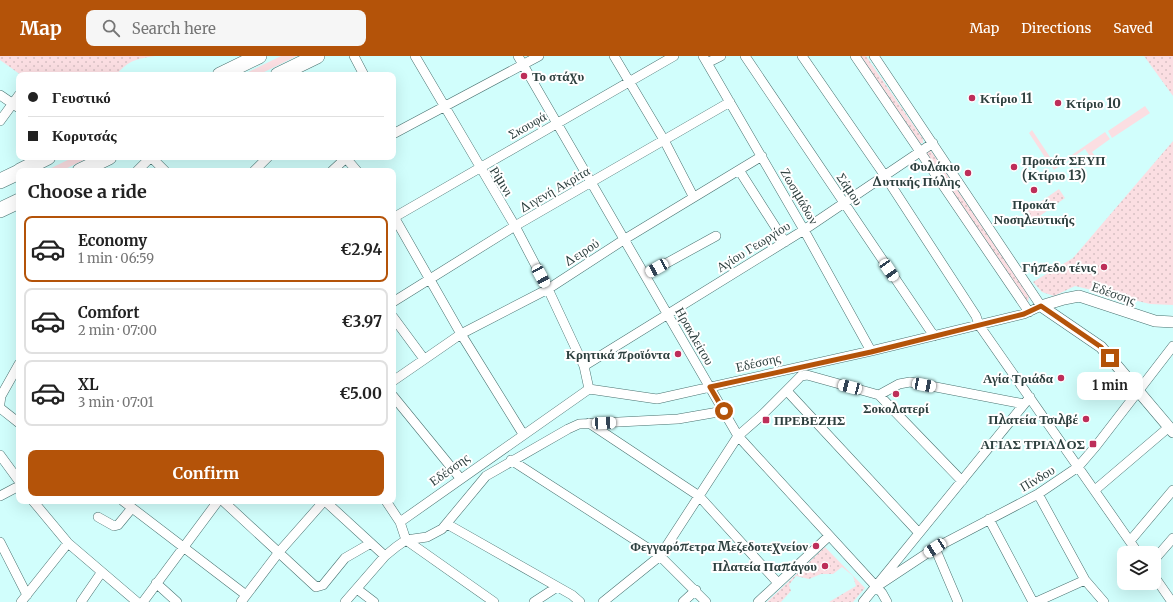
<!DOCTYPE html>
<html lang="en">
<head>
<meta charset="utf-8">
<style>
	:root { --surface:#fff; --page:#f6f6f6; --text:#222; --muted:#767676; --line:#e0e0e0; --accent:#b45309 }
	body { margin:0; font-family:Merriweather,serif; background:var(--page); color:var(--text); height:100vh; display:flex; flex-direction:column; font-size:15px; white-space:nowrap }
	* { box-sizing:border-box; margin:0 }
	p { font-size:13px; color:var(--muted) }
	.icon { flex:none; width:22px; height:22px; fill:none; stroke:currentColor; stroke-width:2; stroke-linecap:round; stroke-linejoin:round }
	.map { position:relative; flex:1; overflow:hidden }
	.drawer { position:absolute; left:16px; top:112px; width:380px; height:336px; display:flex; flex-direction:column; background:var(--surface); border-radius:8px; box-shadow:0 4px 16px #0002 }
	.drawer>* { flex:none }
	.top-card { position:absolute; left:16px; top:16px; width:380px; height:88px; border-radius:8px; box-shadow:0 4px 16px #0002; display:grid; align-content:center; height:88px; padding:0 12px; background:var(--surface) }
	.fabs { position:absolute; left:1117px; top:490px; display:grid; gap:8px }
	.fabs a { display:grid; place-items:center; width:44px; height:44px; border-radius:8px; background:var(--surface); box-shadow:0 4px 16px #0002; font-size:20px }
	.end { position:absolute; width:18px; height:18px; margin:-9px; border:5px solid #b45309; background:#fff; box-shadow:0 0 0 2px #fff }
	.from { border-radius:50% }
	.bubble { position:absolute; height:28px; border-radius:8px; background:var(--surface); box-shadow:0 4px 16px #0002; font-size:13px; font-weight:700; line-height:28px; text-align:center }
	.car { position:absolute; width:12px; height:24px; margin:-12px -6px; border-radius:5px; box-shadow:0 0 3px 1px #0007; background:linear-gradient(#fff 24%,#345 0 40%,#fff 0 76%,#345 0 86%,#fff 0) }
	.top-card b { display:flex; align-items:center; gap:14px; height:38px; font-size:15px }
	.top-card b+b { border-top:1px solid var(--line) }
	.top-card i { width:10px; height:10px; background:var(--text) }
	ul { padding:0; list-style:none }
	li { display:flex; align-items:center; gap:12px; height:66px; margin:0 8px 6px; padding:0 4px; border:2px solid var(--line); border-radius:8px }
	li div { flex:1 }
	li b { display:block; font-size:15px }
	li em { font-style:normal; font-weight:700 }
	li.selected { border-color:var(--accent) }
	li>.icon { width:36px; height:36px; stroke-width:1.5 }
	h2 { padding:0 12px; font-size:18px; line-height:48px }
	.cta { display:flex; gap:8px; margin-top:auto; padding:8px 12px }
	.cta a { flex:1; height:46px; border-radius:8px; background:var(--accent); color:#fff; font-size:16px; font-weight:700; line-height:46px; text-align:center }
	header { display:flex; align-items:center; gap:24px; box-sizing:border-box; height:56px; padding:0 20px; background:var(--accent); color:#fff }
	header strong { font-size:19px }
	nav { display:flex; gap:22px; margin-inline-start:auto; font-size:14px }
	.search { width:280px; height:36px; background:var(--page); display:flex; align-items:center; gap:10px; box-sizing:border-box; padding:0 14px; border-radius:8px; color:var(--muted); font-size:15px }
	.map>svg:first-child { display:block }
	.grass { fill:#fbdee2 }
	.park { fill:url(#park-dots) }
	.lines { fill:none; stroke-linecap:round; stroke-linejoin:round }
	.minor-casing { stroke:#497270; stroke-width:10 }
	.tertiary-casing { stroke:#497270; stroke-width:12 }
	.trunk-casing { stroke:#497270; stroke-width:16 }
	.minor { stroke:#fff; stroke-width:9 }
	.tertiary { stroke:#fff; stroke-width:11 }
	.trunk { stroke:#fff; stroke-width:15 }
	.route { stroke:#b45309; stroke-width:5 }
	.poi-dot { fill:#bd2e59; stroke:#fff; stroke-width:1.5 }
	.labels { text-anchor:middle; stroke-width:4; stroke-linejoin:round; paint-order:stroke }
	.poi-label { font-size:13px; font-weight:bold; fill:#2e403f; stroke:#fff; text-anchor:end }
	.street-label { font-size:13px; fill:#2e403f; stroke:#fff }
</style>
</head>
<body>
<header>
<strong>Map</strong>
<div class="search"><svg class="icon" aria-label="search" viewBox="0 0 24 24"><circle cx="10" cy="10" r="6"/><path d="M15 15l6 6"/></svg>Search here</div>
<nav><a>Map</a><a>Directions</a><a>Saved</a></nav>
</header>
<div class="map">
<svg width="1173" height="546" viewBox="0 0 1173 546">
	<defs>
		<pattern id="park-dots" width="8" height="8" patternUnits="userSpaceOnUse"><rect width="8" height="8" fill="#fbdee2"/><path d="M2 2h.1M6 6h.1" fill="none" stroke="#d7c0c3" stroke-width="1.8" stroke-linecap="round"/></pattern>
	</defs>
	<rect width="100%" height="100%" fill="#d1fefc"/>
	<path class="grass" d="M281,0h16l-39,19h-16z
		M1145,50l5,7 -38,25 -4,-7z
		M1032,74l18,27 -4,2 -17,-26z
		M1105,76l5,7 -18,13 9,12 -4,3 -12,-18 -31,21 -4,-6 3,-3 3,5z
		M74,101h16l-29,14h-16z"/>
	<path class="park" d="M0,0h155c-19,3 -26,4 -39,19h-95l-21,-15z
		M860,0h6l57,83v4h-3z
		M1144,0h29v40z
		M1173,85v164l-23,-1 -75,-18 -21,10 -12,-4 -9,-10 40,-24z
		M929,94l2,1 98,145 -1,7 -102,-148z
		M1059,133l6,9 -35,25 -7,-9z
		M825,491l40,41 -12,14h-24l27,-16 -3,-10 -11,-9 -9,7h-12l-12,5 -13,-3 -7,9 2,6 -10,11h-14z"/>
	<g class="lines">
		<defs>
			<path id="minor" d="M354,0l10,19
				M415,0l100,170 33,63 36,77 5,23
				M518,0l220,380 144,157 5,9
				M614,0l50,84 29,56
				M703,0l101,174 67,121
				M745,0l189,280
				M802,0l83,120 91,140 3,9 159,228
				M855,0l174,256
				M707,7l14,-7
				M0,39l19,13
				M0,65l19,-26
				M393,78l146,-78
				M151,101l14,14
				M345,101l12,14
				M739,114l46,72
				M137,115l14,-14
				M254,115l14,-14
				M332,115l15,-14
				M393,159l68,119 62,100
				M393,162l281,-162
				M645,219l71,-39
				M393,246l122,-76 215,-124
				M393,261l31,42
				M584,310l220,-136 129,-87
				M801,320l6,-1 72,20 83,86
				M393,325l68,-47 87,-45 77,-50 137,-83
				M787,335l132,142
				M879,339l20,-11 11,-2 114,22
				M393,340l67,82
				M0,347l1,-7 18,-32
				M0,352l19,15
				M589,367l110,73 79,87
				M0,399l19,26
				M511,404l149,96 46,46
				M1095,434l74,-63
				M1038,438l47,86 19,22
				M0,440l19,-10
				M33,445l35,42 69,59
				M123,445l123,94
				M223,445l93,86 7,-2 22,-27 26,-15
				M325,445l60,55
				M386,445l14,21 6,18
				M98,461l16,9 4,-1 14,-17
				M989,463l44,83
				M400,466l189,-133 68,10 214,-48 153,-37 17,-8 -167,-250
				M447,468l125,71 8,7
				M406,484l88,62
				M1130,485l43,-51
				M0,486l27,53
				M935,492l23,54
				M1154,504l19,-22
				M1154,520l18,26
				M156,527l21,19
				M876,531l59,-39 103,-54 40,-27 18,-21 77,-100
				M357,533l17,13
				M21,546l47,-59
				M81,546l20,-29
				M143,546l75,-101
				M241,546l38,-50 45,-51
				M345,546l40,-46 11,-9 10,-7 21,-3 15,-8 44,-53 82,-47 11,-5 99,-5 46,-8
				M534,546l23,-15
				M603,546l57,-46 78,-120 24,-21 39,-39
				M683,546l13,-12
				M758,546l71,-66
				M863,546l167,-205
				M1036,546l49,-22"/>
			<path id="tertiary" d="M1041,250l60,41 72,85
				M1041,250l23,-7 15,-3 76,25 18,1"/>
			<path id="trunk" d="M220,19l39,-19
				M278,19l39,-19
				M20,115l28,-14
				M80,115l29,-14
				M0,125l19,-9
				M0,154l19,-9"/>
		</defs>
		<use href="#minor" class="minor-casing"/>
		<use href="#tertiary" class="tertiary-casing"/>
		<use href="#trunk" class="trunk-casing"/>
		<use href="#minor" class="minor"/>
		<use href="#tertiary" class="tertiary"/>
		<use href="#trunk" class="trunk"/>
	</g>
	<g class="lines">
		<path class="route" d="M724,355l-14,-24 161,-35 153,-38 17,-8 60,41 9,11"/>
	</g>
	<g class="poi-dot">
		<circle cx="524" cy="20" r="4"/>
		<circle cx="972" cy="42" r="4"/>
		<circle cx="1058" cy="47" r="4"/>
		<circle cx="1014" cy="111" r="4"/>
		<circle cx="968" cy="117" r="4"/>
		<circle cx="1034" cy="134" r="4"/>
		<circle cx="1104" cy="211" r="4"/>
		<circle cx="678" cy="298" r="4"/>
		<circle cx="1061" cy="322" r="4"/>
		<circle cx="896" cy="338" r="4"/>
		<circle cx="1086" cy="363" r="4"/>
		<rect x="762" y="360" width="8" height="8" rx="2"/>
		<rect x="1089" y="384" width="8" height="8" rx="2"/>
		<circle cx="816" cy="490" r="4"/>
		<circle cx="825" cy="510" r="4"/>
	</g>
	<g class="labels">
		<g class="poi-label">
			<text x="532" y="25" text-anchor="start">Το στάχυ</text>
			<text x="980" y="47" text-anchor="start">Κτίριο 11</text>
			<text x="1066" y="52" text-anchor="start">Κτίριο 10</text>
			<text x="1022" y="109" text-anchor="start">Προκάτ ΣΕΥΠ<tspan x="1022" dy="15">(Κτίριο 13)</tspan></text>
			<text x="960" y="115">Φυλάκιο<tspan x="960" dy="15">Δυτικής Πύλης</tspan></text>
			<text x="1034" y="153" text-anchor="middle">Προκάτ<tspan x="1034" dy="15">Νοσηλευτικής</tspan></text>
			<text x="1096" y="216">Γήπεδο τένις</text>
			<text x="670" y="303">Κρητικά προϊόντα</text>
			<text x="1053" y="327">Αγία Τριάδα</text>
			<text x="896" y="357" text-anchor="middle">Σοκολατερί</text>
			<text x="1078" y="368">Πλατεία Τσιλβέ</text>
			<text x="774" y="369" text-anchor="start">ΠΡΕΒΕΖΗΣ</text>
			<text x="1085" y="393">ΑΓΙΑΣ ΤΡΙΑΔΟΣ</text>
			<text x="808" y="495">Φεγγαρόπετρα Μεζεδοτεχνείον</text>
			<text x="817" y="515">Πλατεία Παπάγου</text>
		</g>
		<g class="street-label">
			<text transform="translate(527 69) rotate(-30)" y="5">Σκουφά</text>
			<text transform="translate(502 125) rotate(58)" y="5">Ρίμινι</text>
			<text transform="translate(554 133) rotate(-30)" y="5">Διγενή Ακρίτα</text>
			<text transform="translate(850 133) rotate(56)" y="5">Σάμου</text>
			<text transform="translate(800 140) rotate(60)" y="5">Ζωσιμάδων</text>
			<text transform="translate(753 190) rotate(-32)" y="5">Αγίου Γεωργίου</text>
			<text transform="translate(581 196) rotate(-33)" y="5">Δειρού</text>
			<text transform="translate(1114 237) rotate(19)" y="5">Εδέσσης</text>
			<text transform="translate(695 280) rotate(60)" y="5">Ηρακλείτου</text>
			<text transform="translate(758 306) rotate(-13)" y="5">Εδέσσης</text>
			<text transform="translate(449 413) rotate(-36)" y="5">Εδέσσης</text>
			<text transform="translate(1037 422) rotate(-31)" y="5">Πίνδου</text>
		</g>
	</g>
</svg>
<div class="fabs">
<a><svg class="icon" aria-label="layers" viewBox="0 0 24 24"><path d="M12 4l9 5-9 5-9-5zM3 14l9 5 9-5"/></svg></a>
</div>
<i class="end from" style="left:724px;top:355px"></i>
<i class="end" style="left:1110px;top:302px"></i>
<div class="bubble" style="left:1077px;top:316px;width:66px">1 min</div>
<i class="car" style="left:657px;top:212px;rotate:241deg"></i>
<i class="car" style="left:889px;top:214px;rotate:146deg"></i>
<i class="car" style="left:541px;top:220px;rotate:152deg"></i>
<i class="car" style="left:924px;top:329px;rotate:101deg"></i>
<i class="car" style="left:850px;top:331px;rotate:285deg"></i>
<i class="car" style="left:604px;top:367px;rotate:87deg"></i>
<i class="car" style="left:935px;top:492px;rotate:237deg"></i>
<div class="top-card">
<b><i class="from"></i>Γευστικό</b>
<b><i></i>Κορυτσάς</b>
</div>
<section class="drawer">
<h2>Choose a ride</h2>
<ul>
<li class="selected"><svg class="icon" aria-label="car" viewBox="0 0 24 24"><path d="M5 17H2v-5l4-1 3-4h7l3 4 3 1v5h-3M9 17h6M6 11h13"/><circle cx="7" cy="17" r="2"/><circle cx="17" cy="17" r="2"/></svg><div><b>Economy</b><p>1 min · 06:59</p></div><em>€2.94</em></li>
<li><svg class="icon" aria-label="car" viewBox="0 0 24 24"><path d="M5 17H2v-5l4-1 3-4h7l3 4 3 1v5h-3M9 17h6M6 11h13"/><circle cx="7" cy="17" r="2"/><circle cx="17" cy="17" r="2"/></svg><div><b>Comfort</b><p>2 min · 07:00</p></div><em>€3.97</em></li>
<li><svg class="icon" aria-label="car" viewBox="0 0 24 24"><path d="M5 17H2v-5l4-1 3-4h7l3 4 3 1v5h-3M9 17h6M6 11h13"/><circle cx="7" cy="17" r="2"/><circle cx="17" cy="17" r="2"/></svg><div><b>XL</b><p>3 min · 07:01</p></div><em>€5.00</em></li>
</ul>
<div class="cta"><a>Confirm</a></div>
</section>
</div>
</body>
</html>
